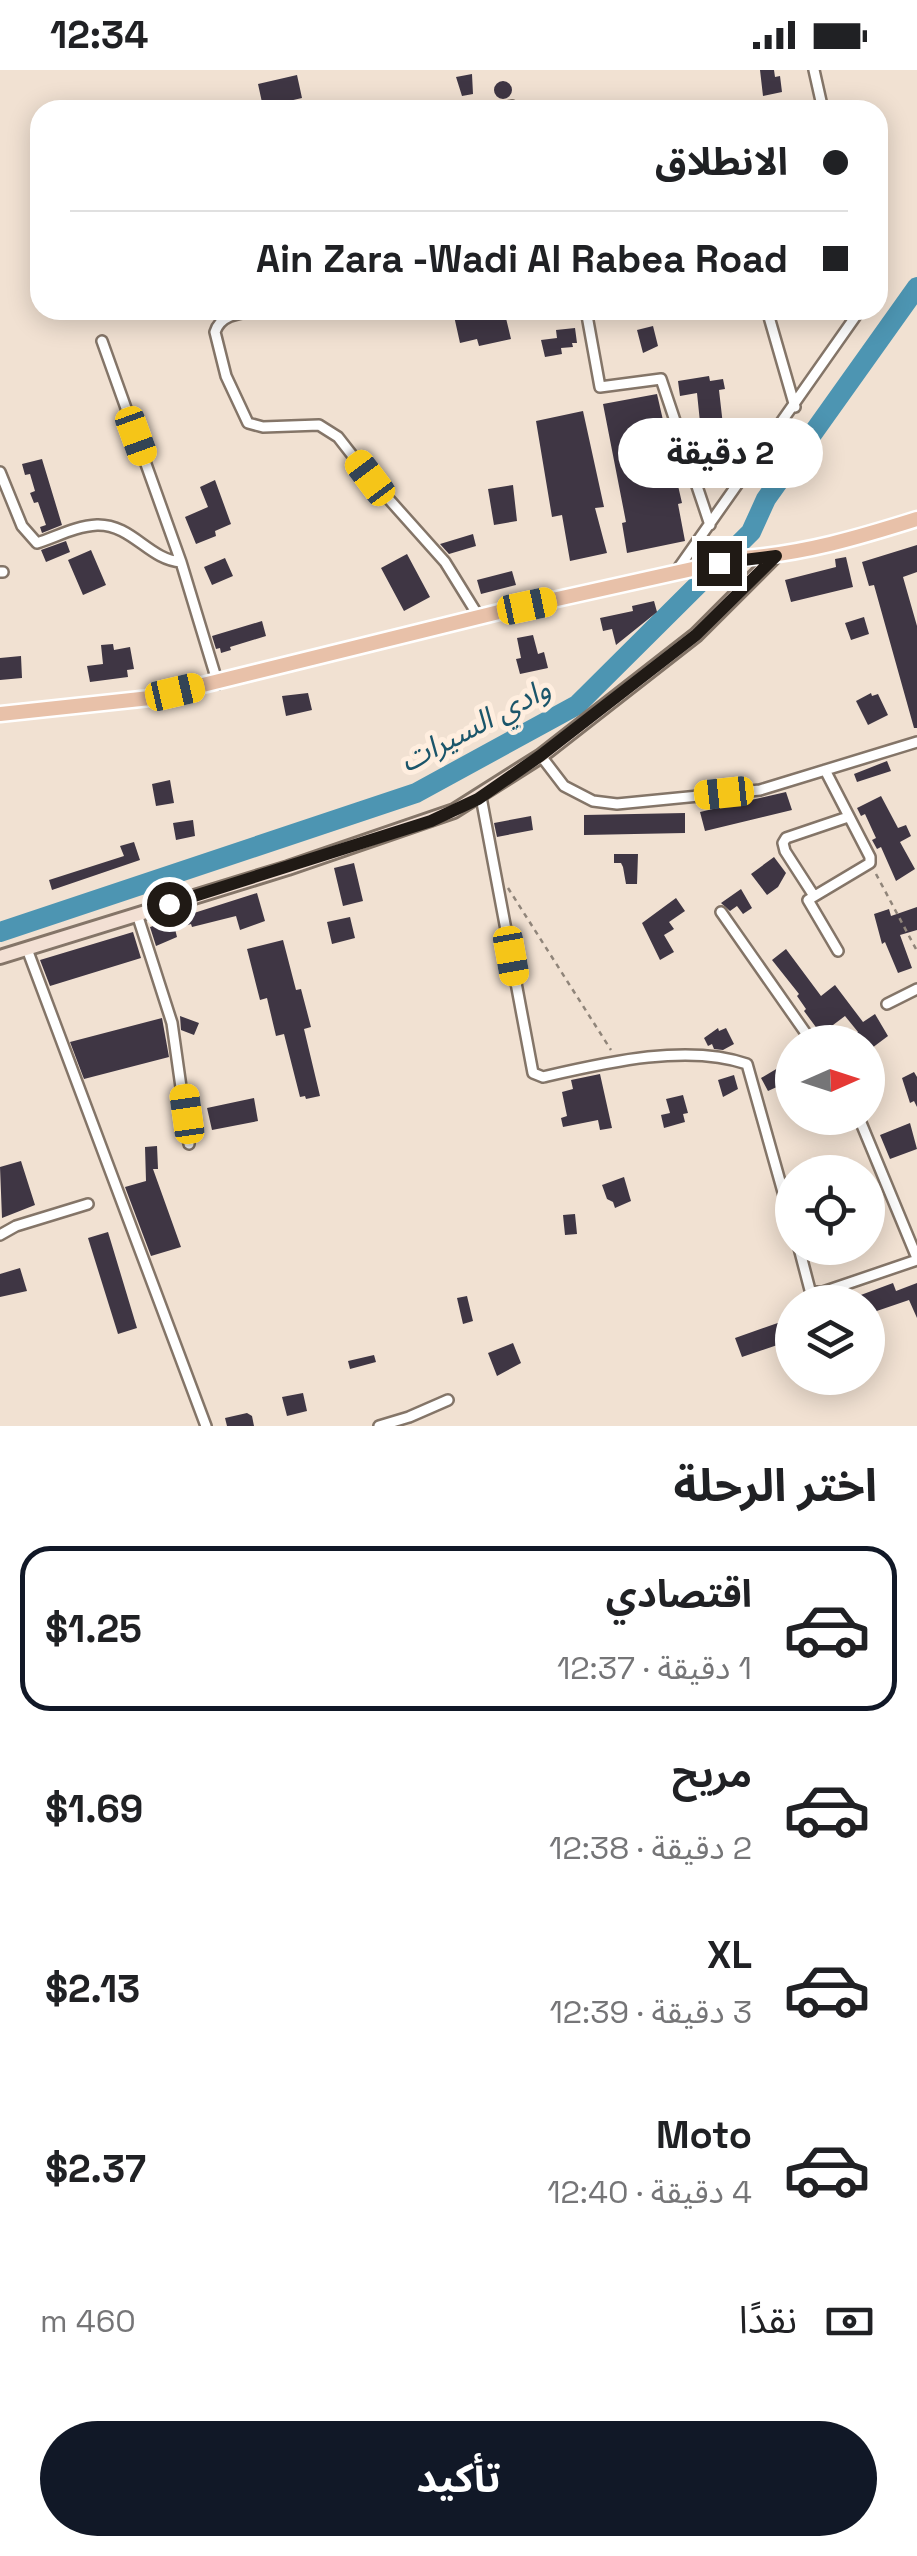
<!DOCTYPE html>
<html lang="ar">
<head>
<meta charset="utf-8">
<style>
	:root { --surface:#fff; --page:#f6f6f6; --text:#202124; --muted:#757577; --line:#e0e0e0; --accent:#111827 }
	body { margin:0; font-family:"Space Grotesk","Noto Sans Arabic",sans-serif; background:var(--page); color:var(--text); direction:rtl; height:100vh; display:flex; flex-direction:column; font-size:38px; white-space:nowrap }
	* { box-sizing:border-box; margin:0 }
	p { font-size:32px; color:var(--muted) }
	.icon { flex:none; width:55px; height:55px; fill:none; stroke:currentColor; stroke-width:2; stroke-linecap:round; stroke-linejoin:round }
	.map { position:relative; height:1356px; overflow:hidden; direction:ltr }
	.sheet { display:flex; flex-direction:column; background:var(--surface); flex:1 }
	.sheet>* { flex:none }
	.banner { position:absolute; left:30px; top:30px; width:858px; height:220px; border-radius:30px; box-shadow:0 5px 25px #0003; direction:rtl; display:grid; align-content:center; height:220px; padding:0 40px; background:var(--surface) }
	.needle { width:65px; rotate:87deg }
	.tools { position:absolute; left:775px; top:955px; display:grid; gap:20px }
	.tools a { display:grid; place-items:center; width:110px; height:110px; border-radius:50%; background:var(--surface); box-shadow:0 5px 25px #0003; font-size:50px }
	.end { position:absolute; width:45px; height:45px; margin:-22px; border:12px solid #201a15; background:#fff; box-shadow:0 0 0 5px #fff }
	.from { border-radius:50% }
	.bubble { position:absolute; height:70px; border-radius:35px; background:var(--surface); box-shadow:0 5px 25px #0003; font-size:32px; font-weight:700; line-height:70px; text-align:center; direction:rtl }
	.car { position:absolute; width:30px; height:60px; margin:-30px -15px; border-radius:12px; box-shadow:0 0 8px 2px #0007; background:linear-gradient(#f5c518 24%,#345 0 40%,#f5c518 0 76%,#345 0 86%,#f5c518 0) }
	.banner b { display:flex; align-items:center; gap:35px; height:95px; font-size:38px }
	.banner b+b { border-top:2px solid var(--line) }
	.banner i { width:25px; height:25px; background:var(--text) }
	ul { padding:0; list-style:none }
	li { display:flex; align-items:center; gap:30px; height:165px; margin:0 20px 15px; padding:0 20px; border:5px solid transparent; border-radius:30px }
	li div { flex:1 }
	li b { display:block; font-size:38px }
	li em { font-style:normal; font-weight:700 }
	li.current { border-color:var(--accent) }
	li>.icon { width:90px; height:90px; stroke-width:1.5 }
	h2 { padding:0 40px; font-size:45px; line-height:120px }
	.pay { display:flex; align-items:center; gap:25px; height:110px; padding:0 40px; font-size:38px }
	.pay p { margin-inline-start:auto }
	.action { display:flex; gap:20px; margin-top:auto; padding:20px 40px }
	.action a { flex:1; height:115px; border-radius:60px; background:var(--accent); color:#fff; font-size:40px; font-weight:700; line-height:115px; text-align:center }
	.status { display:flex; justify-content:space-between; align-items:center; height:70px; padding:0 50px; background:var(--surface); direction:ltr }
	.status svg { height:28px; fill:currentColor }
	.map>svg:first-child { display:block }
	.lines { fill:none; stroke-linecap:round; stroke-linejoin:round }
	.river { stroke:#4d95b2; stroke-width:20 }
	.building { fill:#3f3644 }
	.street-casing { stroke:#847568; stroke-width:14 }
	.secondary-casing { stroke:#847568; stroke-width:18 }
	.primary-casing { stroke:#fff; stroke-width:19 }
	.path { stroke:#90857a; stroke-width:2.5; stroke-dasharray:5 5; stroke-linecap:butt }
	.street { stroke:#fff; stroke-width:9 }
	.secondary { stroke:#f3e0d4; stroke-width:12 }
	.primary { stroke:#e8c1a9; stroke-width:14 }
	.route { stroke:#201a15; stroke-width:12 }
	.labels { text-anchor:middle; stroke-width:10; stroke-linejoin:round; paint-order:stroke }
	.water-label { font-size:30px; font-style:italic; fill:#1b556a; stroke:#ffeedf }
</style>
</head>
<body>
<div class="status"><b>12:34</b><svg viewBox="0 0 49 12"><path d="M0 12V9h3v3zM5 12V6h3v6zM10 12V3h3v9zM15 12V0h3v12zM26 1h20v11H26zM47 4h2v5h-2z"/></svg></div>
<div class="map">
<svg width="917" height="1356" viewBox="0 0 917 1356">
	<rect width="100%" height="100%" fill="#f1e1d2"/>
	<g class="lines">
		<path class="river" d="M0,862l416,-139 161,-88 174,-173 15,-33 151,-212"/>
	</g>
	<path class="building" d="M760,0h14l1,7 5,-1 2,16 -19,4z
		M472,4l1,20 -11,2 -6,-19z
		M297,5l5,23 -39,9 -5,-23z
		M494 20a9 9 0 1 1 18 0a9 9 0 1 1-18 0Z
		M434,240h70l7,29 -32,7 -2,-7 -17,4 -6,-27 -18,4z
		M653,256l5,20 -15,7 -6,-23z
		M575,258l2,15h-5l1,4 -12,1 1,6 -17,3 -4,-17 16,-2 -1,-8z
		M709,306l1,5 13,-2 2,10 -6,1 5,44 -16,2 -1,-4h-6l-4,-39 -17,3 -2,-15z
		M657,324l25,109 -4,1 7,37 -58,12 -5,-30 4,-1 -23,-118z
		M583,341l21,96 -9,1 12,45 -37,8 -8,-46 -10,2 -16,-96z
		M42,389l20,66 -20,8 -2,-6 6,-2 -8,-23 -4,1 -4,-10 5,-2 -5,-17 -5,1 -3,-11z
		M215,410l16,44 -16,7 1,5 -20,8 -11,-27 23,-10 -8,-20z
		M513,415l4,36 -23,4 -6,-36z
		M473,464l3,12 -27,8 -9,-10z
		M66,471l4,11 -24,10 -5,-12z
		M917,475v27l-14,5 14,49v102h-3l-40,-143 -5,1 -7,-24z
		M91,480l15,35 -23,10 -15,-35z
		M407,484l23,43 -26,14 -23,-43z
		M846,487l7,30 -62,15 -6,-22 51,-13 -1,-8z
		M225,488l8,18 -21,9 -8,-18z
		M512,501l4,14 -35,9 -4,-14z
		M654,531l3,11 -41,33 -4,-16 -9,2 -3,-13 33,-7 -1,-5z
		M864,547l5,17 -18,6 -6,-17z
		M262,551l4,15 -36,11 1,3 -10,3 -1,-5 -4,1 -4,-13z
		M533,565l5,19 6,-2 4,16 -28,6 -4,-15 5,-1 -4,-20z
		M113,574l1,6 16,-3 4,22 -7,1 1,7 -38,5 -3,-16 16,-2 -2,-19z
		M21,586l1,22 -22,2v-22z
		M308,623l4,17 -26,6 -4,-20z
		M871,623l1,3 6,-2 10,21 -20,10 -12,-24z
		M887,691l4,10 -34,11 -3,-8z
		M170,710l4,23 -18,3 -4,-22z
		M786,722l6,18 -87,21 -5,-19z
		M881,726l17,32 8,-3 5,11 -11,6 15,27 -19,12 -15,-34 -4,2 -5,-9 4,-2 -11,-24 -4,2 -4,-8z
		M685,743v20l-101,2v-20z
		M531,746l2,14 -36,7 -3,-14z
		M193,750l2,16 -19,4 -3,-17z
		M134,772l6,18 -88,30 -3,-10 75,-24 -4,-10z
		M614,784h24l-1,30h-11l-3,-17 -2,-4h-7z
		M774,787l12,16 -8,14 -11,8 -16,-21z
		M354,793l9,38 -20,5 -9,-38z
		M741,819l11,19 -9,6 -6,-8 -7,5 -9,-8z
		M257,823l8,28 -25,9 -4,-14 -44,11 -1,-3 -16,5 2,8 -21,9 -6,-19z
		M676,828l9,13 -16,11 5,7 -10,6 10,17 -14,8 -18,-37z
		M917,837v23l-17,5 12,33 -14,5 -13,-31 -3,2 -8,-30 15,-5 2,7z
		M350,847l5,21 -23,6 -5,-22z
		M133,862l8,26 -91,28 -10,-26z
		M283,870l13,50 5,-1 10,38 -7,2 16,67 -14,3 -1,-3 -5,1 -16,-63 -8,2 -9,-38 -7,2 -13,-51z
		M786,879l35,47 14,-11 28,37 12,-8 13,22 -20,15v-9h-24l14,-10 -13,-16 -24,18 -17,-23 2,-2 -9,-13 2,-2 -27,-34z
		M180,946l19,7 -5,12 -13,-5z
		M162,948l7,39 -85,22 -14,-37z
		M718,958l1,3 7,-3 8,16 -11,6 -9,-1 -2,-5 -4,2 -4,-8z
		M783,995l2,5 7,1v9l-24,11 -7,-13z
		M914,1002l3,5v30l-3,-6 -4,2 -8,-25z
		M600,1004l12,54 -12,2 -2,-10 -35,7 -2,-9 6,-2 -5,-24 11,-3 -2,-9z
		M734,1005l4,14 -15,8 -5,-17z
		M683,1025l5,18 -5,1 2,8 -21,6 -3,-13 9,-2 -4,-14z
		M254,1028l4,23 -46,9 -5,-22z
		M910,1053l7,26 -27,10 -10,-24z
		M157,1076l1,23h-5l28,78 -30,9 -26,-69 21,-6 -1,-34z
		M21,1091l14,44 -33,13 -2,-51z
		M624,1107l7,24 -16,7 -2,-6 -6,-3 -5,-14z
		M868,1119l12,25 -12,6z
		M575,1144l2,20 -12,1 -2,-20z
		M108,1162l29,96 -19,6 -30,-96z
		M20,1198l7,23 -27,6v-23z
		M893,1213l3,8 21,-8v35l-8,-18 -41,14v-12h-26z
		M467,1226l6,25 -10,3 -6,-26z
		M792,1248v22l-50,17 -7,-19z
		M513,1273l8,20 -24,13 -9,-23z
		M374,1285l2,7 -26,7 -2,-8z
		M303,1323l4,18 -20,5 -5,-19z
		M247,1343l5,3 2,10h-27l-2,-8z"/>
	<g class="lines">
		<defs>
			<path id="street" d="M814,0l9,40
				M493,40l19,-4
				M260,240c-17,3 -39,3 -45,22l11,44 22,47 15,4 56,-2 19,12 32,41 75,84 34,55
				M586,240l14,77 61,-8 49,146
				M767,240l28,97
				M102,271l79,221 37,122
				M0,402l22,54 15,17c19,-6 39,-17 60,-18 35,-1 52,35 84,37
				M0,502h3
				M675,503l185,-263
				M541,686l23,30 29,15 24,3 143,-14 157,-48
				M825,700l45,87v6l-62,37 30,51
				M481,727l52,276 10,4c61,-14 144,-34 204,-13l45,160
				M814,826l-29,-45 -2,-8 3,-5 62,-21
				M721,842l91,130
				M137,844l35,109 17,121
				M27,879l179,477
				M887,934l30,-15
				M859,1048l58,140
				M0,1165l16,-9 72,-22
				M799,1178l11,42 10,3 97,-33
				M379,1356l30,-9 39,-17"/>
			<path id="secondary" d="M0,887l288,-89 166,-57 87,-55 155,-121 80,-80"/>
			<path id="primary" d="M0,644l150,-16 353,-87 239,-53c61,-4 118,-21 175,-39"/>
		</defs>
		<use href="#street" class="street-casing"/>
		<use href="#secondary" class="secondary-casing"/>
		<use href="#primary" class="primary-casing"/>
		<path class="path" d="M876,804l41,77
			M508,818l103,162"/>
		<use href="#street" class="street"/>
		<use href="#secondary" class="secondary"/>
		<use href="#primary" class="primary"/>
	</g>
	<g class="lines">
		<path class="route" d="M169,834l262,-83 47,-22 62,-43 156,-121 80,-79 -57,7"/>
	</g>
	<g class="labels">
		<g class="water-label">
			<text transform="translate(475 655) rotate(-28)" y="10">وادي السيرات</text>
		</g>
	</g>
</svg>
<div class="tools">
<a><svg class="needle" viewBox="-14 -14 28 28"><path d="M0-13l5 13h-10z" fill="#e53935"/><path d="M0 13l5-13h-10z" fill="#757577"/></svg></a>
<a><svg class="icon" aria-label="locate" viewBox="0 0 24 24"><circle cx="12" cy="12" r="6"/><path d="M12 2v4M12 18v4M2 12h4M18 12h4"/></svg></a>
<a><svg class="icon" aria-label="layers" viewBox="0 0 24 24"><path d="M12 4l9 5-9 5-9-5zM3 14l9 5 9-5"/></svg></a>
</div>
<i class="end from" style="left:169px;top:834px"></i>
<i class="end" style="left:719px;top:493px"></i>
<div class="bubble" style="left:618px;top:348px;width:205px">2 دقيقة</div>
<i class="car" style="left:136px;top:366px;rotate:160deg"></i>
<i class="car" style="left:370px;top:408px;rotate:323deg"></i>
<i class="car" style="left:527px;top:536px;rotate:78deg"></i>
<i class="car" style="left:175px;top:622px;rotate:77deg"></i>
<i class="car" style="left:724px;top:723px;rotate:264deg"></i>
<i class="car" style="left:511px;top:886px;rotate:170deg"></i>
<i class="car" style="left:187px;top:1044px;rotate:352deg"></i>
<div class="banner">
<b><i class="from"></i>الانطلاق</b>
<b><i></i>Ain Zara -Wadi Al Rabea Road</b>
</div>
</div>
<section class="sheet">
<h2>اختر الرحلة</h2>
<ul>
<li class="current"><svg class="icon" aria-label="car" viewBox="0 0 24 24"><path d="M5 17H2v-5l4-1 3-4h7l3 4 3 1v5h-3M9 17h6M6 11h13"/><circle cx="7" cy="17" r="2"/><circle cx="17" cy="17" r="2"/></svg><div><b>اقتصادي</b><p>1 دقيقة · 12:37</p></div><em>$1.25</em></li>
<li><svg class="icon" aria-label="car" viewBox="0 0 24 24"><path d="M5 17H2v-5l4-1 3-4h7l3 4 3 1v5h-3M9 17h6M6 11h13"/><circle cx="7" cy="17" r="2"/><circle cx="17" cy="17" r="2"/></svg><div><b>مريح</b><p>2 دقيقة · 12:38</p></div><em>$1.69</em></li>
<li><svg class="icon" aria-label="car" viewBox="0 0 24 24"><path d="M5 17H2v-5l4-1 3-4h7l3 4 3 1v5h-3M9 17h6M6 11h13"/><circle cx="7" cy="17" r="2"/><circle cx="17" cy="17" r="2"/></svg><div><b>XL</b><p>3 دقيقة · 12:39</p></div><em>$2.13</em></li>
<li><svg class="icon" aria-label="car" viewBox="0 0 24 24"><path d="M5 17H2v-5l4-1 3-4h7l3 4 3 1v5h-3M9 17h6M6 11h13"/><circle cx="7" cy="17" r="2"/><circle cx="17" cy="17" r="2"/></svg><div><b>Moto</b><p>4 دقيقة · 12:40</p></div><em>$2.37</em></li>
</ul>
<div class="pay"><svg class="icon" aria-label="cash" viewBox="0 0 24 24"><path d="M3 7h18v10H3z"/><circle cx="12" cy="12" r="2"/></svg>نقدًا<p>460 m</p></div>
<div class="action"><a>تأكيد</a></div>
</section>
</body>
</html>
